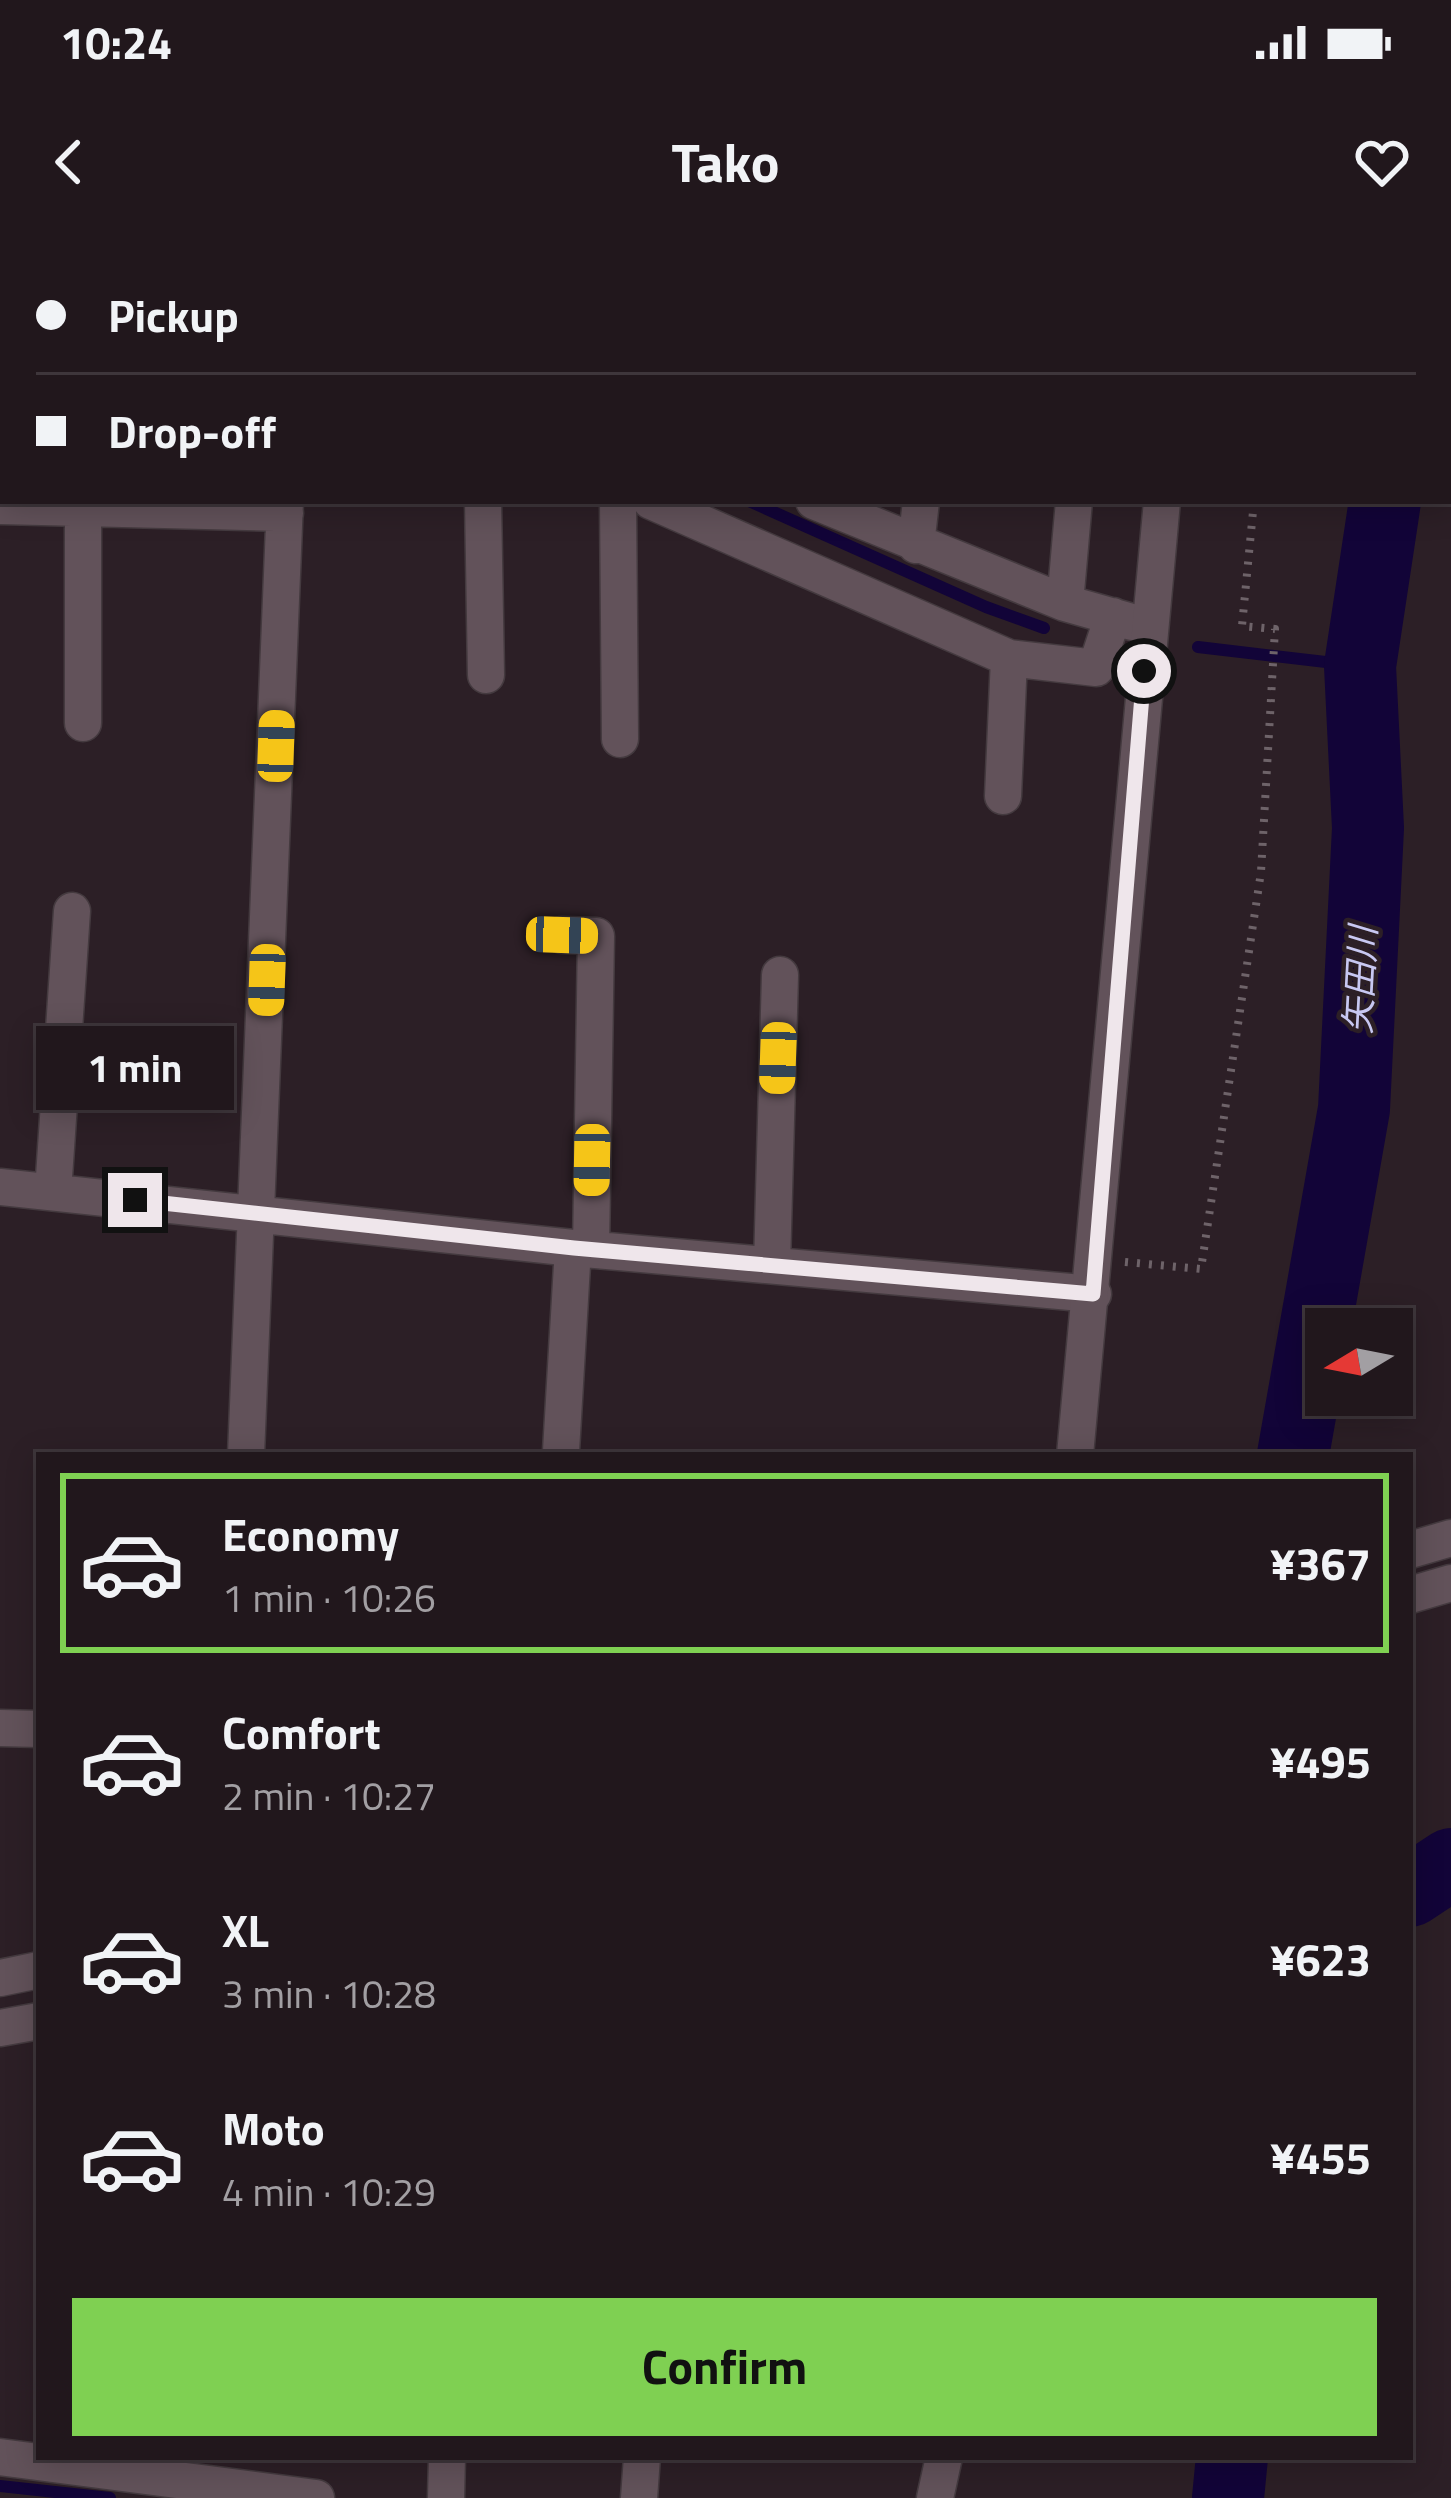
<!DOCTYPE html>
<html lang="en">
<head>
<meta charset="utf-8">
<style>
	:root { --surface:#21171c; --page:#2d2429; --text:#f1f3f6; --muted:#a29fa3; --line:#3e363b; --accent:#7fd052 }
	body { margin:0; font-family:"Titillium Web","Noto Sans JP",sans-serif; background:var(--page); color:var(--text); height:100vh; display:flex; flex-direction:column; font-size:45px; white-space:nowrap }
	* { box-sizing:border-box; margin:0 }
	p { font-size:39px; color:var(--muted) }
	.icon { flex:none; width:66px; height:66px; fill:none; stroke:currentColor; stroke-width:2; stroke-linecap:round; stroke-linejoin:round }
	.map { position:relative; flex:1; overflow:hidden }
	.drawer { position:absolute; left:36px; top:1212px; width:1377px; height:1008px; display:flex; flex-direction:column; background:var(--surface); border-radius:0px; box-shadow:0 6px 30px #0003,0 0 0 3px var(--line) }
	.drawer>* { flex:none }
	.hud { position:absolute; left:0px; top:0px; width:1452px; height:264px; box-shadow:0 6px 30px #0003,0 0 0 3px var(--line); display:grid; align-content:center; height:264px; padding:0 36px; background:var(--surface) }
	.needle { width:78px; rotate:260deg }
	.controls { position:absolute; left:1305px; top:1068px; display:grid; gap:24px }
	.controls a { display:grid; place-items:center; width:108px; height:108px; border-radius:0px; background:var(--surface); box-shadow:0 6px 30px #0003,0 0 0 3px var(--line); font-size:60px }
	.end { position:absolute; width:54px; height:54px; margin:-27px; border:15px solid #efe6eb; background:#111; box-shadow:0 0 0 6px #111 }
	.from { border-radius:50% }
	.bubble { position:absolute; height:84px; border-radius:0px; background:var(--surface); box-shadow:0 6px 30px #0003,0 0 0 3px var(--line); font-size:39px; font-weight:700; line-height:84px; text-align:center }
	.car { position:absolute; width:36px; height:72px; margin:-36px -18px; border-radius:15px; box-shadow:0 0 9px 3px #0007; background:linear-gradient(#f5c518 24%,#345 0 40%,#f5c518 0 76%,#345 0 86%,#f5c518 0) }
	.hud b { display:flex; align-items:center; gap:42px; height:114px; font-size:45px }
	.hud b+b { border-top:3px solid var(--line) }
	.hud i { width:30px; height:30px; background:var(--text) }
	ul { padding:21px 0 0; list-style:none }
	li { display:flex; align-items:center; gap:36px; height:180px; margin:0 24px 18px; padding:0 12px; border:6px solid transparent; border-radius:0px }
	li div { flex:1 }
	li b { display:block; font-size:45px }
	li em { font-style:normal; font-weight:700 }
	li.on { border-color:var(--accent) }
	li>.icon { width:108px; height:108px; stroke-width:1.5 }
	.primary-button { display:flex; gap:24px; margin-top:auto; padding:24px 36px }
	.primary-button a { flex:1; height:138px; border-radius:0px; background:var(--accent); color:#111; font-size:48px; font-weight:700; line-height:138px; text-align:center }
	.status { display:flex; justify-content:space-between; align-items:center; height:84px; padding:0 60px; background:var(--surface); direction:ltr }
	.status svg { height:33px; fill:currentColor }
	header { display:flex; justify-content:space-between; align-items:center; height:156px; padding:0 36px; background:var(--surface); font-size:54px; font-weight:700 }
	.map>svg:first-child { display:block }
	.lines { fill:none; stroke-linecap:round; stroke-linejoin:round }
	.stream { stroke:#120438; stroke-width:12 }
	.river { stroke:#120438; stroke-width:72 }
	.street-casing { stroke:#443a3f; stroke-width:39 }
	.secondary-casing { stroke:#443a3f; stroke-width:39 }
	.path { stroke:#6e6369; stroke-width:8; stroke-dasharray:3 9; stroke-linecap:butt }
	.street { stroke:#62525a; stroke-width:36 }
	.secondary { stroke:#62525a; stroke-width:36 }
	.route { stroke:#efe6eb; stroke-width:15 }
	.labels { text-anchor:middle; stroke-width:9; stroke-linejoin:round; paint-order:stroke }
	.water-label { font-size:36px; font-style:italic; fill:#c8c8f2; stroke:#2c1f26 }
</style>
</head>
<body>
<div class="status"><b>10:24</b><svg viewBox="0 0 49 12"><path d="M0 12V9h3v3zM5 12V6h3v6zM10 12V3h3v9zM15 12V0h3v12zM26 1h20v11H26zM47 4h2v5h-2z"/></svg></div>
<header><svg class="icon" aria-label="back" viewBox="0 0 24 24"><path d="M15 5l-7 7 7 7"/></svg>Tako<svg class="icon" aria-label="heart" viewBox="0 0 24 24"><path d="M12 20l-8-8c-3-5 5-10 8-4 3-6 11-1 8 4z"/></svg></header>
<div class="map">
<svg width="1451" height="2258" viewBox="0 0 1451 2258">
	<rect width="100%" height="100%" fill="#2c1f26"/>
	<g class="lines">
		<path class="stream" d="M193,0l4,3
			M749,261l237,106 58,21
			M1198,407l162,19
			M0,2246l110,12"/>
		<path class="river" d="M1408,3l1,-3
			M1293,1215l61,-346 14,-281 -8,-162 25,-165
			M1410,1651l41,-27
			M1228,2258l4,-41"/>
		<defs>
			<path id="street" d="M242,0l4,3
				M295,3l1,-3
				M1097,3v-3
				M483,261l3,174
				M618,261l2,238
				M651,261l358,157 87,10 17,-52
				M814,261l251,102 67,19
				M0,266l285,7
				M916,305l5,-44
				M1065,363l9,-102
				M83,483v-217
				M1003,556l6,-138
				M562,695l34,1 -5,313
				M0,947l573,61 520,46
				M53,952l19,-281
				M772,1025l8,-290
				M561,1211l12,-203
				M246,1215l39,-954
				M0,1488l39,1
				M0,2217l316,41
				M446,2258l1,-41
				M639,2258l3,-41"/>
			<path id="secondary" d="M1194,3v-3
				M1075,1215l87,-954
				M1410,1310l41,-12
				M1410,1355l41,-12
				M0,1738l39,-8
				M0,1788l39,-7
				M935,2258l9,-41"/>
		</defs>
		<use href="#street" class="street-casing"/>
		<use href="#secondary" class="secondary-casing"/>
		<path class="path" d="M1278,3v-3
			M1125,1022l76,7 60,-397 14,-243 -33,-3 12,-125"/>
		<use href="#street" class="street"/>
		<use href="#secondary" class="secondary"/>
	</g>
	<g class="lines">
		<path class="route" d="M135,960l439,48 519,46 51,-623"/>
	</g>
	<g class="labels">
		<g class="water-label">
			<text transform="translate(1360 740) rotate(-87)" y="13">矢田川</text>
		</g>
	</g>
</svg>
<div class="controls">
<a><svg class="needle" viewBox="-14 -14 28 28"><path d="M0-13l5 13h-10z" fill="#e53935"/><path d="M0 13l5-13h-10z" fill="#a29fa3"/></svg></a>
</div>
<i class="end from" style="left:1144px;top:431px"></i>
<i class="end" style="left:135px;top:960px"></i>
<div class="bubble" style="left:36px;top:786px;width:198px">1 min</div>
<i class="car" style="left:276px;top:506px;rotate:2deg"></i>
<i class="car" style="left:562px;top:695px;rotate:92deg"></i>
<i class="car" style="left:267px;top:740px;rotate:182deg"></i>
<i class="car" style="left:778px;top:818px;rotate:182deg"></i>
<i class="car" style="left:592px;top:920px;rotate:181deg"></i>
<div class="hud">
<b><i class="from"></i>Pickup</b>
<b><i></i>Drop-off</b>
</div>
<section class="drawer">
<ul>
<li class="on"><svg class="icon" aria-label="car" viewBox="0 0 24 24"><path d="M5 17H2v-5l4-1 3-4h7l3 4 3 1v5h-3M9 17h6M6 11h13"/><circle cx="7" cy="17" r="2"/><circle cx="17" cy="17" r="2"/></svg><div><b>Economy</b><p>1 min · 10:26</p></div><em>¥367</em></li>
<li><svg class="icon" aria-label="car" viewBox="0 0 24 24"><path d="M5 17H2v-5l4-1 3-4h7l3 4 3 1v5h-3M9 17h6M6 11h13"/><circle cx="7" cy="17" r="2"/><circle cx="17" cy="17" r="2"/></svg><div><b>Comfort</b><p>2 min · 10:27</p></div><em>¥495</em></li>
<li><svg class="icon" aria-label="car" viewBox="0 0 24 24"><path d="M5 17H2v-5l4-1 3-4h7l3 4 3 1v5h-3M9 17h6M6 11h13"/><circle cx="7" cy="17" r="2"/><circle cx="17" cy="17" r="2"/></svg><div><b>XL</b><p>3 min · 10:28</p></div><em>¥623</em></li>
<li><svg class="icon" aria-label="car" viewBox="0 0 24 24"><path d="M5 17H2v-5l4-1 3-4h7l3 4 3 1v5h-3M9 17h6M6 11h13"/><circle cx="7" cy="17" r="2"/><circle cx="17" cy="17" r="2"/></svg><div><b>Moto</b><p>4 min · 10:29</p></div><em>¥455</em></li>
</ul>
<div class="primary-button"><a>Confirm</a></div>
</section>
</div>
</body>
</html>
